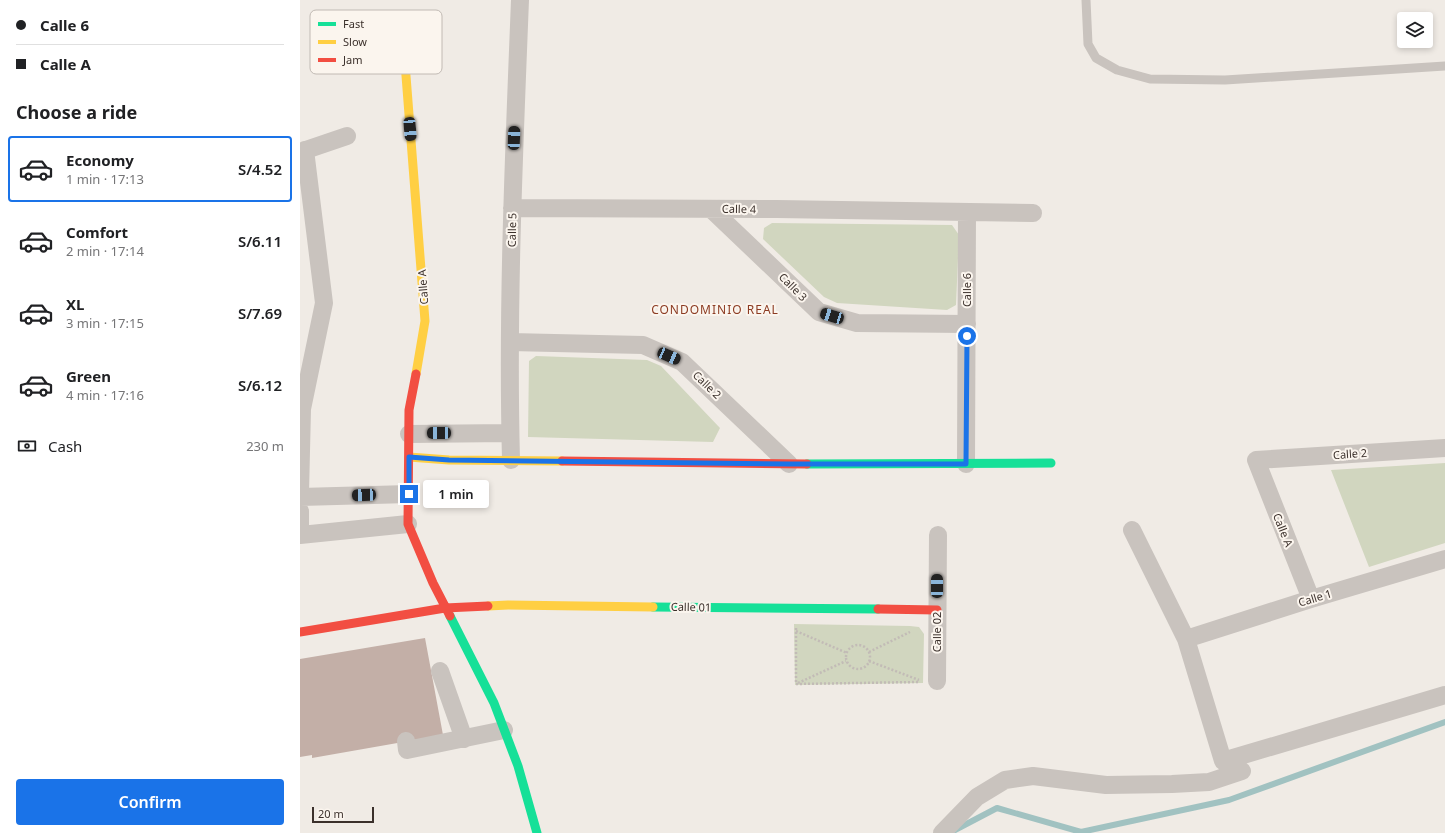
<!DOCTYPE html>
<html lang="en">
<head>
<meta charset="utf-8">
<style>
	:root { --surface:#fff; --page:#f2f2f2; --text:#202124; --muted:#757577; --line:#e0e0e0; --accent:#1a73e8 }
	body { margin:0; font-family:"Noto Sans",sans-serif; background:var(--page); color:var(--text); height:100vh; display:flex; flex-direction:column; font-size:15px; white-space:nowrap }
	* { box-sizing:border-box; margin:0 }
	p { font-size:13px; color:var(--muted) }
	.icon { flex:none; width:22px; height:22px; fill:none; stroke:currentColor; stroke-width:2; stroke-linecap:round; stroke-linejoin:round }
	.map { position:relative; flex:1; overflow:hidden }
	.details { display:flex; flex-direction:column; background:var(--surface); width:300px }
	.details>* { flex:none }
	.top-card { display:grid; align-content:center; height:88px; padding:0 16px; background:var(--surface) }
	.controls { position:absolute; left:1097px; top:12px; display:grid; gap:8px }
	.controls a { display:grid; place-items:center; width:36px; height:36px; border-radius:4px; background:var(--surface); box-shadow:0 2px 6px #0003; font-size:20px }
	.scale { position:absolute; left:12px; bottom:10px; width:62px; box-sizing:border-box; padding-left:4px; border:2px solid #3b302b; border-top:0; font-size:11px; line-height:14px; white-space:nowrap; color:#3b302b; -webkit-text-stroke:3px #fbf5ee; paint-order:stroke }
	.end { position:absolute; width:18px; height:18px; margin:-9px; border:5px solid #1a73e8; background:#fff; box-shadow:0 0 0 2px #fff }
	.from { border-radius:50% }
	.bubble { position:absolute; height:28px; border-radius:4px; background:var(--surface); box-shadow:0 2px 6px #0003; font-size:13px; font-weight:600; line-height:28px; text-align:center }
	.car { position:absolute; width:12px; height:24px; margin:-12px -6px; border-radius:5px; box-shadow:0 0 3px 1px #0007; background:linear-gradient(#222 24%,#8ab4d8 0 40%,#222 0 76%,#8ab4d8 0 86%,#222 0) }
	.top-card b { display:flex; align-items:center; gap:14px; height:38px; font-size:15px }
	.top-card b+b { border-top:1px solid var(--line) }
	.top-card i { width:10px; height:10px; background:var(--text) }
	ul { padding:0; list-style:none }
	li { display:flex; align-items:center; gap:12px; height:66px; margin:0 8px 6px; padding:0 8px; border:2px solid transparent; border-radius:4px }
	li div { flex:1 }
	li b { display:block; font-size:15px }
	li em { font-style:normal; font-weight:600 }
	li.current { border-color:var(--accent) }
	li>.icon { width:36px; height:36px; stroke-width:1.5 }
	h2 { padding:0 16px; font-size:18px; line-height:48px }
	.pay { display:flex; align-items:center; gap:10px; height:44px; padding:0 16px; font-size:15px }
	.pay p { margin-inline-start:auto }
	.primary-button { display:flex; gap:8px; margin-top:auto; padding:8px 16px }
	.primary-button a { flex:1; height:46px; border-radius:4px; background:var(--accent); color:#fff; font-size:16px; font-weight:600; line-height:46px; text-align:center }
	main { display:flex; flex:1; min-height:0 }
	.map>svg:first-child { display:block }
	.green { fill:#d1d6bf }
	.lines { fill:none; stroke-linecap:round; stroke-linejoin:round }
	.stream { stroke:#a1c2c1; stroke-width:6 }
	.building { fill:#c3afa7 }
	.path { stroke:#c2bbb6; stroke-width:2.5; stroke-dasharray:2 2; stroke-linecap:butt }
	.lane { stroke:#c9c3be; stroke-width:9 }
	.street { stroke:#c9c3be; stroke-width:18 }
	.fast { stroke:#16e098; stroke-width:9 }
	.slow { stroke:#ffcf43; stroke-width:9 }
	.jam { stroke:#f24e42; stroke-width:9 }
	.route { stroke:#1a73e8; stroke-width:5 }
	.labels { text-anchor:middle; stroke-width:4; stroke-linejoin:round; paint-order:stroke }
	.street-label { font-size:11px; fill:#3b302b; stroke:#fbf5ee }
	.neighbourhood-label { font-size:12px; letter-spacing:1px; fill:#8c3b22; stroke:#fbf5ee }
	.key { fill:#fbf5ee; stroke:#c1bab4; stroke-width:1 }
	.key-label { font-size:11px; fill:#3b302b }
</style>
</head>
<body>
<main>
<section class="details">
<div class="top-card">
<b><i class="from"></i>Calle 6</b>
<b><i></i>Calle A</b>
</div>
<h2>Choose a ride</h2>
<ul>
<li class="current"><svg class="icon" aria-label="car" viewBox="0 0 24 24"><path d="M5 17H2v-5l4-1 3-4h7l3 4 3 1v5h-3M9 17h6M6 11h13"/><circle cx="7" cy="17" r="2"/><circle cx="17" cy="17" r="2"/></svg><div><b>Economy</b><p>1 min · 17:13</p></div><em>S/4.52</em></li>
<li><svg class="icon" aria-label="car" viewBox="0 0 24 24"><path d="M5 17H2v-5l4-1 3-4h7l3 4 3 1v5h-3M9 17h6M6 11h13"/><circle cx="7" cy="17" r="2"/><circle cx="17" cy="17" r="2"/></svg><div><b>Comfort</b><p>2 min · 17:14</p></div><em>S/6.11</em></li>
<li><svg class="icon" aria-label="car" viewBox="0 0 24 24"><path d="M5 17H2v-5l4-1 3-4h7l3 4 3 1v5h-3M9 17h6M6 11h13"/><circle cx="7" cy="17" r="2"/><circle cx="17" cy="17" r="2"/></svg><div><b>XL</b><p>3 min · 17:15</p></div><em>S/7.69</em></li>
<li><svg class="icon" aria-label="car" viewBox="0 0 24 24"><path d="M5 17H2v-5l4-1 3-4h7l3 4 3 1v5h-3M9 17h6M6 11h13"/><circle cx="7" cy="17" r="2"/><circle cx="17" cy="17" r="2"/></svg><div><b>Green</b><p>4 min · 17:16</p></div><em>S/6.12</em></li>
</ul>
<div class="pay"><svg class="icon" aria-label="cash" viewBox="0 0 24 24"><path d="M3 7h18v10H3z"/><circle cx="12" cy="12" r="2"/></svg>Cash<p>230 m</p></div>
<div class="primary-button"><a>Confirm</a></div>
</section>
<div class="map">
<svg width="1145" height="833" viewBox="0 0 1145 833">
	<rect width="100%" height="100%" fill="#f0ebe5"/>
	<path class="green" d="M472,223l180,2 7,10 -3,70 -9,5 -110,-7 -13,-6 -61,-58 1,-11z
		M236,356l111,4 14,6 59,62 -7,14 -185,-5 1,-76z
		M1145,463v80l-76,24 -38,-97z
		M494,624l116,2 9,1 5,7 -1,49 -128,2z"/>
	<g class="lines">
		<path class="stream" d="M655,830l42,-22 84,24 148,-32 216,-78"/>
	</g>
	<path class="building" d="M125,638l18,97 -131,23v-3l-12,2v-98z"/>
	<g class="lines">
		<path class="path" d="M496,628v56l122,-2
			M496,631l51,22
			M546 657a12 12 0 1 1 24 0a12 12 0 1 1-24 0Z
			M569,652l41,-20
			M569,661l50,19
			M498,683l48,-22"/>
		<path class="lane" d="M786,0l2,44 8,14 21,12 33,9 75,1 220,-14"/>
		<path class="street" d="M0,152l47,-16
			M212,208l265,1 256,4
			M411,209l108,103 38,11 110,1
			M210,342l133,3 39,17 107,102
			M109,434l101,-1
			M211,460c-4,-154 3,-307 9,-460
			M666,464l1,-252
			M0,493l2,-84 22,-106 -19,-153
			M0,497l109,-3
			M0,511v24
			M832,530l54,109 37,122 222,-66
			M0,535l108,-11
			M1011,599l-55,-139 189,-12
			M886,639l125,-40 134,-40
			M140,671l24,68
			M637,681l1,-146
			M106,741l1,9 97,-20
			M642,833l35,-36 28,-17 28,-4 73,9 66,-1 37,-2 33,-11"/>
		<path class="fast" d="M507,464l244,-1
			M353,607l225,2
			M150,616l44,87 24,63 19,67"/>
		<path class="slow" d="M104,50l21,271 -9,53
			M109,457l40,3 113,1
			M188,606l20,-1 145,2"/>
		<path class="jam" d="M116,374l-7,36 -1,114 25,59 17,33
			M262,461l245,3
			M578,609l59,1
			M0,632l145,-24 43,-2"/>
	</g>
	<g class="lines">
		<path class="route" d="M109,494v-37l40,3 340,4h177l1,-128"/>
	</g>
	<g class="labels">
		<g class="street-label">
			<text transform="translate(439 209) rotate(1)" y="4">Calle 4</text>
			<text transform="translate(212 230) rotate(-89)" y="4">Calle 5</text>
			<text transform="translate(123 287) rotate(-94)" y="4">Calle A</text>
			<text transform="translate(493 287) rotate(45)" y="4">Calle 3</text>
			<text transform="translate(667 290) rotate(-90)" y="4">Calle 6</text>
			<text transform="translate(407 385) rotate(44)" y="4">Calle 2</text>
			<text transform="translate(1050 454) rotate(-4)" y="4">Calle 2</text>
			<text transform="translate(983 530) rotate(68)" y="4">Calle A</text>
			<text transform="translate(1015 598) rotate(-17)" y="4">Calle 1</text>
			<text transform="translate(391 607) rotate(1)" y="4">Calle 01</text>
			<text transform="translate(637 632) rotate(-90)" y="4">Calle 02</text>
		</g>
		<g class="neighbourhood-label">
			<text x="415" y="314">CONDOMINIO REAL</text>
		</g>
	</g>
	<rect x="10" y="10" width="132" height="64" rx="6" class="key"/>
	<rect x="18" y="22" width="18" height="4" fill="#16e098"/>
	<rect x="18" y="40" width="18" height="4" fill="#ffcf43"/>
	<rect x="18" y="58" width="18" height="4" fill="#f24e42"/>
	<g class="key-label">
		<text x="43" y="28">Fast</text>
		<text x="43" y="46">Slow</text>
		<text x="43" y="64">Jam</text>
	</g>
</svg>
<div class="controls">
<a><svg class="icon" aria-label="layers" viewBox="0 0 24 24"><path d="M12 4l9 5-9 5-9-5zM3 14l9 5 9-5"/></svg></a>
</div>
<div class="scale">20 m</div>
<i class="end from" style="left:667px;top:336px"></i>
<i class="end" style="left:109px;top:494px"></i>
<div class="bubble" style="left:123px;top:480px;width:66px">1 min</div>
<i class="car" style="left:110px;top:129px;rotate:175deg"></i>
<i class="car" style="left:214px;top:138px;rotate:2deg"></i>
<i class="car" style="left:532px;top:316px;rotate:287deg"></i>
<i class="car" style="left:369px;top:356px;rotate:113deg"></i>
<i class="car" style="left:139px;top:433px;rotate:270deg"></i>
<i class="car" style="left:64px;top:495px;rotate:268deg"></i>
<i class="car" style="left:637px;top:586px;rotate:0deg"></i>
</div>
</main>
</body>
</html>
